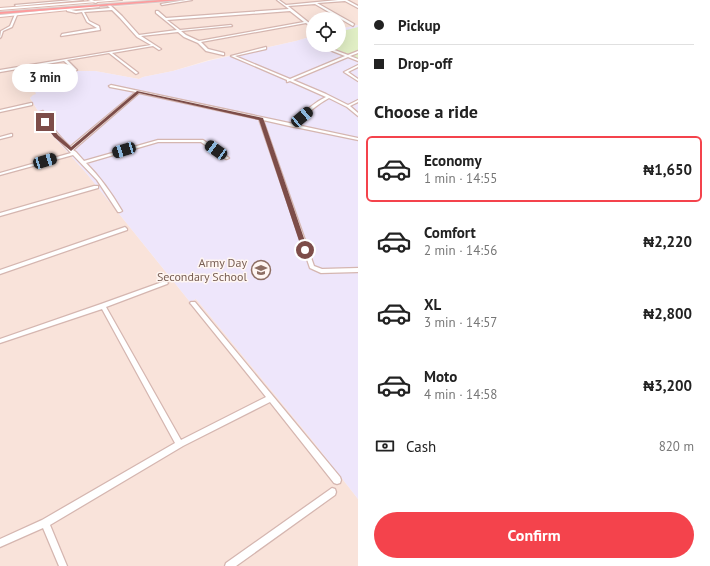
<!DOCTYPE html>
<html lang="en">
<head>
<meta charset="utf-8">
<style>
	:root { --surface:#fff; --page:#f2f2f2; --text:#222; --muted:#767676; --line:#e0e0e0; --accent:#f4434c }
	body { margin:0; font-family:"PT Sans",sans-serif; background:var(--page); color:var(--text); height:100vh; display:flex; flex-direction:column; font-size:15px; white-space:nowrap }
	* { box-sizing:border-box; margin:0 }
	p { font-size:13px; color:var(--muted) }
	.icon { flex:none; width:22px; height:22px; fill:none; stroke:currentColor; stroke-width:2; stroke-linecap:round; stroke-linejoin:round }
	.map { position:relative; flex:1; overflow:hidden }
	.details { display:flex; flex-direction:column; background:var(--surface); width:352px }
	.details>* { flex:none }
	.banner { display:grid; align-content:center; height:88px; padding:0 16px; background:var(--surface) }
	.fabs { position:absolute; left:306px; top:12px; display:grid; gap:8px }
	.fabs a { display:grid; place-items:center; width:40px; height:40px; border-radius:50%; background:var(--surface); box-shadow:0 4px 16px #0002; font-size:20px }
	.end { position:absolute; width:18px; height:18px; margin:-9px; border:5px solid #7d4d49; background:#fff; box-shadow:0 0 0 2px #fff }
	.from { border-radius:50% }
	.bubble { position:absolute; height:28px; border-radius:14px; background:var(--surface); box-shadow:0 4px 16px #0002; font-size:13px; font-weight:700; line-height:28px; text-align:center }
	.car { position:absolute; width:12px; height:24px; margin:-12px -6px; border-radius:5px; box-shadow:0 0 3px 1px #0007; background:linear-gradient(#222 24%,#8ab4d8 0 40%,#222 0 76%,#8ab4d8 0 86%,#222 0) }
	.banner b { display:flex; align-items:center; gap:14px; height:38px; font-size:15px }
	.banner b+b { border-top:1px solid var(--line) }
	.banner i { width:10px; height:10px; background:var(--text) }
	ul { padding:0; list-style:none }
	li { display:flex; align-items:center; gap:12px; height:66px; margin:0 8px 6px; padding:0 8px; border:2px solid transparent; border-radius:6px }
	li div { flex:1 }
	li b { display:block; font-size:15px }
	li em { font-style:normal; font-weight:700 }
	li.active { border-color:var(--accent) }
	li>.icon { width:36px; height:36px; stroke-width:1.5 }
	h2 { padding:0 16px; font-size:18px; line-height:48px }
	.pay { display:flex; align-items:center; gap:10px; height:44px; padding:0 16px; font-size:15px }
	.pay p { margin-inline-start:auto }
	.action { display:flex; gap:8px; margin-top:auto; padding:8px 16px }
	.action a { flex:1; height:46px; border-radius:24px; background:var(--accent); color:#fff; font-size:16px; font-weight:700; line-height:46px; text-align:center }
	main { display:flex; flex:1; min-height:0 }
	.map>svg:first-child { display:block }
	.residential { fill:#f9e3da }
	.education { fill:#eee6fb }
	.green { fill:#e1efc5 }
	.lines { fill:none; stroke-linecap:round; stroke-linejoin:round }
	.street-casing { stroke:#d5b6b0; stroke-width:2.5 }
	.secondary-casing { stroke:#dbb7af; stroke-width:2 }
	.highway-casing { stroke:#dbcdcc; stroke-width:2 }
	.street { fill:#fff; fill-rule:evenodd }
	.secondary { fill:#fff; fill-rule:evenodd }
	.highway { fill:#fe9b9c; fill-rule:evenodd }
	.route { fill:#7d4d49 }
	.labels { text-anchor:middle; stroke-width:3; stroke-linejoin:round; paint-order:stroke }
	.education-label { font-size:12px; fill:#785e54; stroke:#fff6f2; text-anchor:end }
</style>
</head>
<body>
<main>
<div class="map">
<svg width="358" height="566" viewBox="0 0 358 566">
	<rect width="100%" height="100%" fill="#fef1ea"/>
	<path class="residential" d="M0,0h104l-104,8z
		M193,0h165v25l-19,4v-10h-26v17l-17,5 -87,19 -36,11 -30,6 -4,2 -44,-8 -63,14 5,9 -7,4 8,13 7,16 42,47 103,128 6,-3 116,141 46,59v67h-358v-549z"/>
	<path class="education" d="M358,25v474l-46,-59 -116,-141 -6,3 -103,-128 -42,-47 -7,-16 -8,-13 3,-3 3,-1 -4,-9 26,-5 1,-2 15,-7h21l44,8 4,-2 30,-6 35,-10 88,-20 17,-5v9h26v-16z"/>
	<path class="green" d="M358,27v31l-34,-13h15v-13z"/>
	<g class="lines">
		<defs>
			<path id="street" d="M73,0h10l-67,6 -1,-1z
				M88,0h4l5,2 -1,1z
				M186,0h6l-30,5 -1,-1z
				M277,0h2l7,5 52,-5h9l11,6v2l-13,-7 -28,2 37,21 -1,2 -38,-22 -27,2 25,20v2l-7,-5 -105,19 7,7 16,4v2h-1l-17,-4 -8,-8 -14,-6 -6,-5 -37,4 20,13 -2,1 -6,-4 -41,7 25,19 1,1 -2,1 -27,-21 -42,7 10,10 -2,1 -11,-10 -64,11v-2l151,-25 -14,-8 -17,-19 -8,-8 -28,2 5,9 10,5 1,4 -39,6 1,-2 35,-6 -10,-6 -5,-10 -6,1 -9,-2v-2l9,2 34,-3 -3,-3 2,-1 13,12 17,19 38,-5 -21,-17v-2h2l8,7 123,-9zM290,11l14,11 -105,19 -13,-6 -5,-4 51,-5 -1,-1 -51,5 -13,-10z
				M15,14l2,1 -5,12 -9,4 -2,6 -1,1 1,-7 9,-5z
				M317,45h4l27,10 10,-4v2l-8,3 8,3v2l-10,-4 -55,23 33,14 22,11 10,-5v2l-8,4 8,7v3l-11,-9 -18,-9c-13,7 -23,16 -32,27l61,13v2l-63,-13h-1l-31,-7 51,146 8,3 36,-1v4l-37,1 -11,-5 -51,-149 -120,-26 -66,57 3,2 8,9 74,-21h45l26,18 -2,1h-1l-25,-17h-43l-72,21c14,14 26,31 36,48l-2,1h-2l-21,-32 -24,-25 -73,20v-2l71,-20c-12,-13 -24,-24 -31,-41l3,-1c8,16 15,24 27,36l66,-55 -26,-5 -1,-1 2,-1 183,39c9,-11 19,-21 32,-27l-36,-16 -3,1v-2l-56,-24 35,-9v2l-31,7 55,23 55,-23z
				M358,65v2l-10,5 10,7v2l-14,-9z
				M31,103h1v2l-32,7v-2z
				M11,134h1v2l-12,3v-2z
				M94,186h4v2l-98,28v-3z
				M125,227l2,2v1l-127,44v-4z
				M165,281l3,2 -1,1 -61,23 75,133 85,-43 -75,-93 -1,-1 1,-1h4l145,175 1,3 -1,3 -3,1 -3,-1 -64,-81 -87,44 -133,79 17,41h-8l-16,-38 -43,19v-8l42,-19 133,-77 -73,-134 -102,34v-4l101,-35z
				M332,488l3,1 1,3 -1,3 -99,71h-11l1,-3z"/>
			<path id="secondary" d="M106,0h16l-122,10v-2z
				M100,5l-1,2 -99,10v-2z"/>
			<path id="highway" d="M161,0h20l-181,14v-2z"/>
		</defs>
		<use href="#street" class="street-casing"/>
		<use href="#secondary" class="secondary-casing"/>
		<use href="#highway" class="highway-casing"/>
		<use href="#street" class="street"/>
		<use href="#secondary" class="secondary"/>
		<use href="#highway" class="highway"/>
	</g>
	<path class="route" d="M137,91l126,27 45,132 -1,1 -5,-1 -43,-130 -120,-27 -68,58 -17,-14 -11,-15 4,-1 11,14 13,12z"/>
	<defs>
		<symbol id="university-ring" viewBox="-11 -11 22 22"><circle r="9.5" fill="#fff6f2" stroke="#8d6e63" stroke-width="1.5"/><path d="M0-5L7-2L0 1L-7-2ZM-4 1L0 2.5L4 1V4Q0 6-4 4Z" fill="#8d6e63"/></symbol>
	</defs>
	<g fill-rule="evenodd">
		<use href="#university-ring" x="250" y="259" width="22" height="22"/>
	</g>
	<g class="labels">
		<g class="education-label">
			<text x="247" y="267">Army Day<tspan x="247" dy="14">Secondary School</tspan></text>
		</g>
	</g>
</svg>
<div class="fabs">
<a><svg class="icon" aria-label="locate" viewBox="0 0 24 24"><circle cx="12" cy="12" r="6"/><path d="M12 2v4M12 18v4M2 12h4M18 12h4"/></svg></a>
</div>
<i class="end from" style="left:305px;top:250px"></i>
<i class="end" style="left:45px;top:122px"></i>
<div class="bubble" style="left:12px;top:64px;width:66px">3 min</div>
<i class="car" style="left:302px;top:117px;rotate:50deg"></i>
<i class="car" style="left:124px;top:150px;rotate:253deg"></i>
<i class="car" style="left:216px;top:150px;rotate:305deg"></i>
<i class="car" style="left:45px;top:161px;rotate:74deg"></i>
</div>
<section class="details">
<div class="banner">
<b><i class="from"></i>Pickup</b>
<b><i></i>Drop-off</b>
</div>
<h2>Choose a ride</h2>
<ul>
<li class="active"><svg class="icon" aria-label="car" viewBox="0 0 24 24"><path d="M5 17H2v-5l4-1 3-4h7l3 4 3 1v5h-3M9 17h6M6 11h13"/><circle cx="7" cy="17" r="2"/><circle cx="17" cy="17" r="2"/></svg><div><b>Economy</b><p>1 min · 14:55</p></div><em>₦1,650</em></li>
<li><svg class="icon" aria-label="car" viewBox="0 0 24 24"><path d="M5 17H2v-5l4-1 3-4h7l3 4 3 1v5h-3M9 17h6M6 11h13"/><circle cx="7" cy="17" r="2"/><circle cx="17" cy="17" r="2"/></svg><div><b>Comfort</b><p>2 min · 14:56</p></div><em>₦2,220</em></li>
<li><svg class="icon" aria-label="car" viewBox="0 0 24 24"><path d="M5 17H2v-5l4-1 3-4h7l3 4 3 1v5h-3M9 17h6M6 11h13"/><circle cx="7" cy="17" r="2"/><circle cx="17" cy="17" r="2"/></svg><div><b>XL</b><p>3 min · 14:57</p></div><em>₦2,800</em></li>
<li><svg class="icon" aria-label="car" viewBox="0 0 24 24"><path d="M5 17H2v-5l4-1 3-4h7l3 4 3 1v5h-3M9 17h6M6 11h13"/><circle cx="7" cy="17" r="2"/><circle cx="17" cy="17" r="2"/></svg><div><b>Moto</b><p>4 min · 14:58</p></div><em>₦3,200</em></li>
</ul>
<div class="pay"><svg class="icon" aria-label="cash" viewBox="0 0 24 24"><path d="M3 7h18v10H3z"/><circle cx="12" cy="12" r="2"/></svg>Cash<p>820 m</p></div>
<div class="action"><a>Confirm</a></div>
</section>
</main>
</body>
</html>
